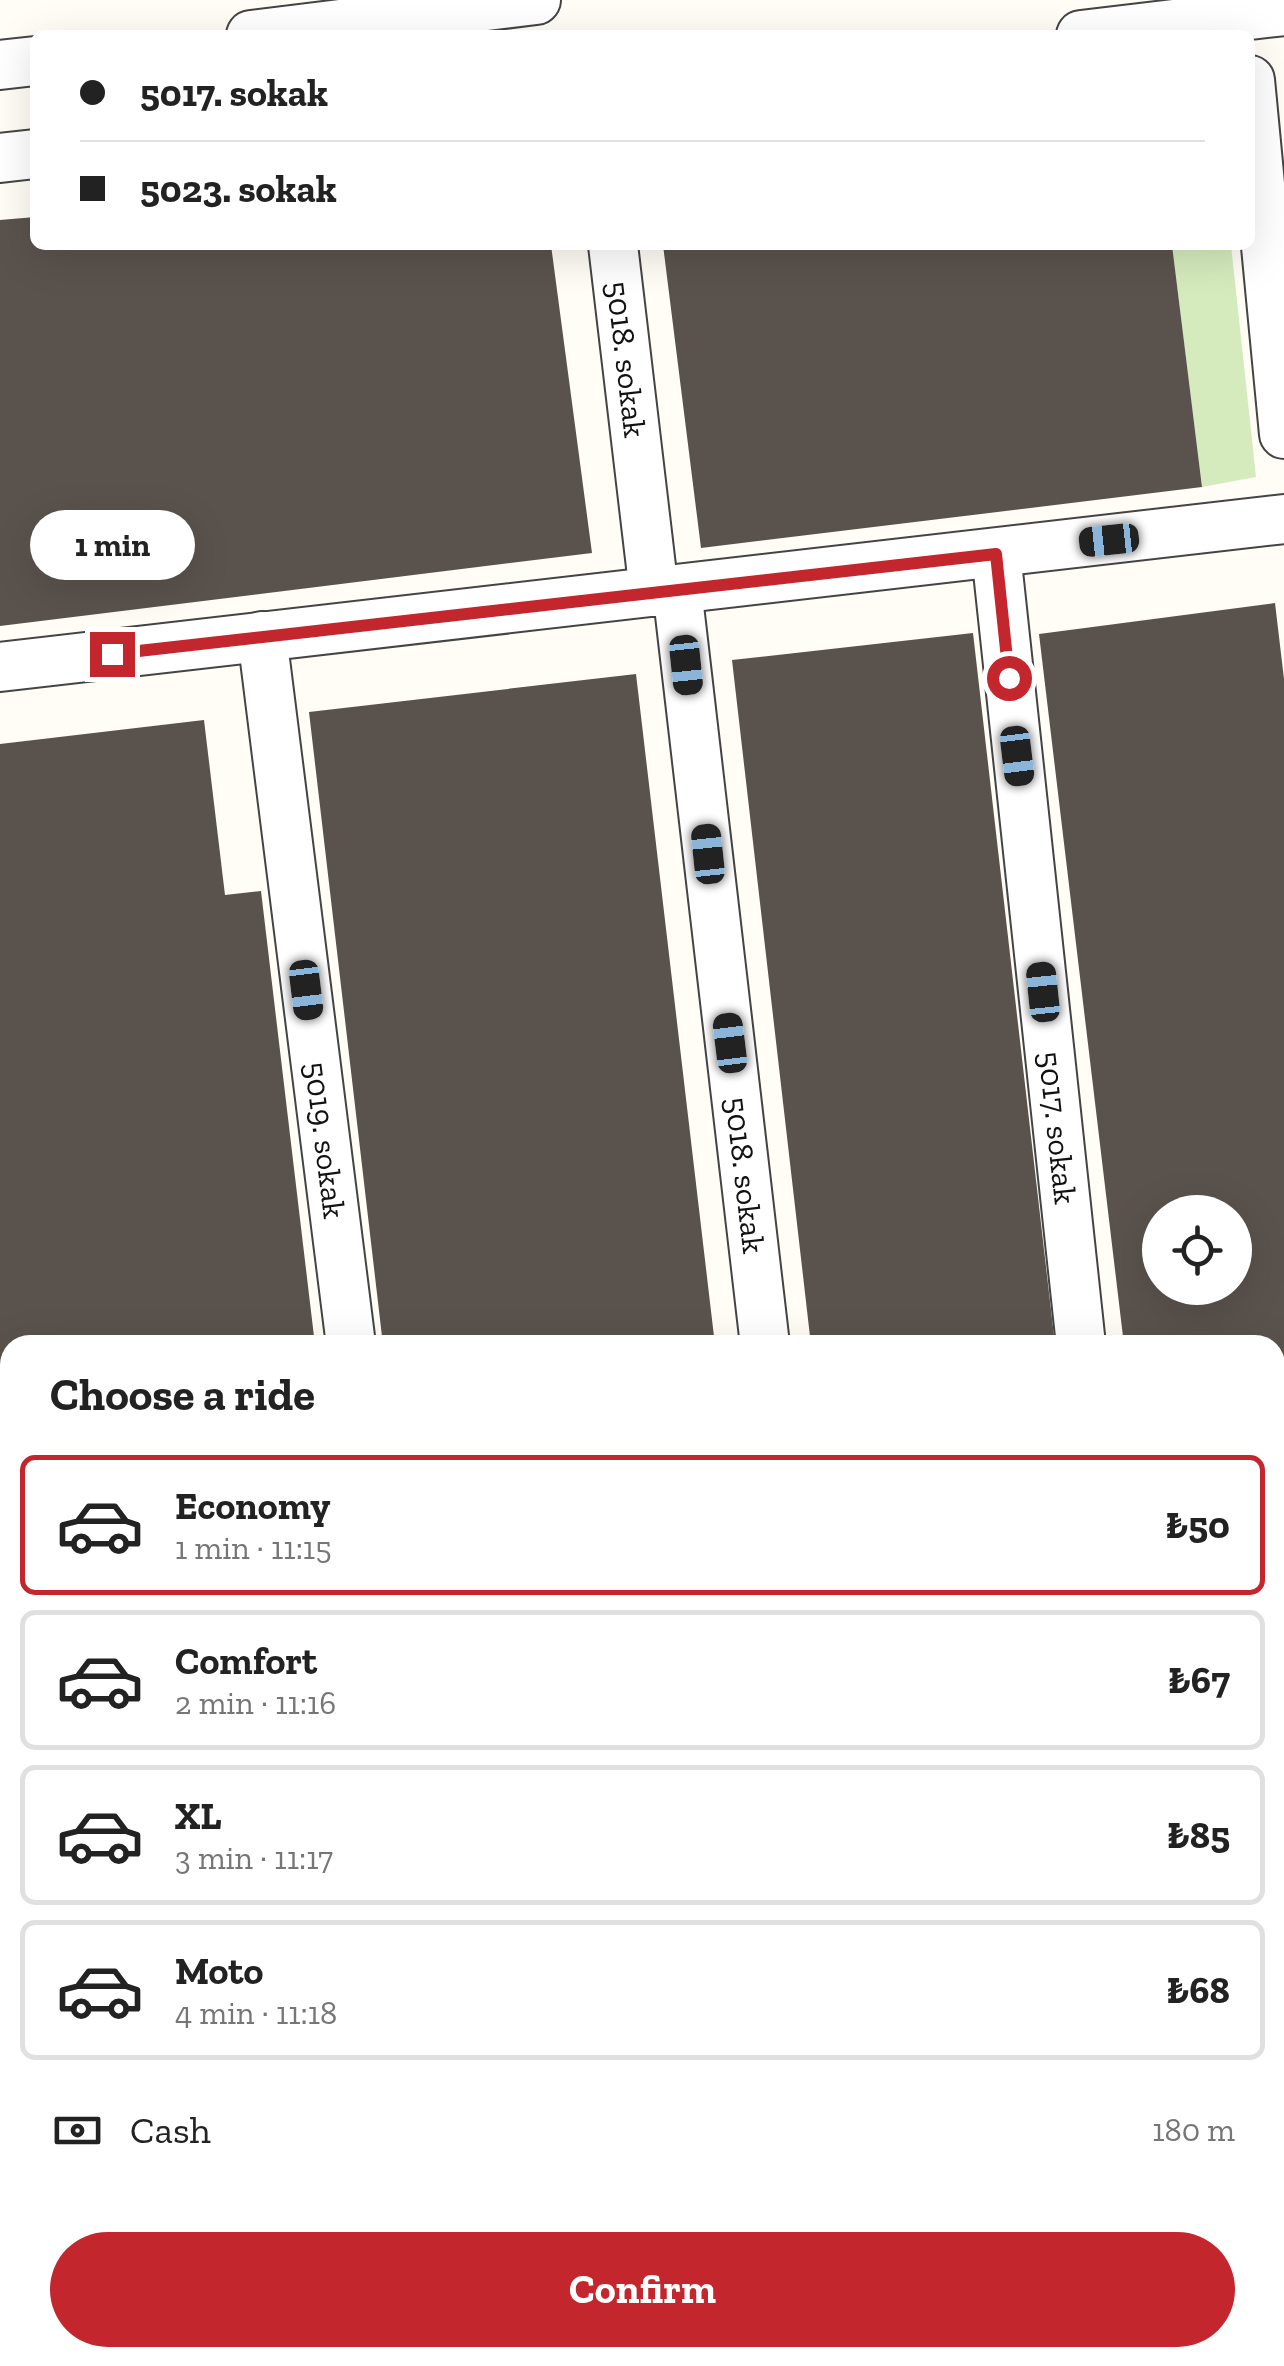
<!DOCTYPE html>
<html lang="en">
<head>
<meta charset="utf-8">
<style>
	:root { --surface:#fff; --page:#f2f2f2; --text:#222; --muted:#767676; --line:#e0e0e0; --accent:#c4262e }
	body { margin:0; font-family:"Zilla Slab",serif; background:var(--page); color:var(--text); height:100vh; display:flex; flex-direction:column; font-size:38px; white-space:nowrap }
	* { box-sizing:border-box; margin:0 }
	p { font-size:32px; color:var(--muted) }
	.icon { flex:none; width:55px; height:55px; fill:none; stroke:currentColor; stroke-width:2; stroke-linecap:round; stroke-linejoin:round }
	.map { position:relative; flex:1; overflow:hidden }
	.drawer { position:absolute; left:0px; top:1335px; width:1285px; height:1032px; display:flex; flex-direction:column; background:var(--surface); border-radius:30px 30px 0 0; box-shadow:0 10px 40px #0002 }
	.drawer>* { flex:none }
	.hud { position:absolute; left:30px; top:30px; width:1225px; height:220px; border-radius:15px; box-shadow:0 10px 40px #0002; display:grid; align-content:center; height:220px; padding:0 50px; background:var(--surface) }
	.controls { position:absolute; left:1142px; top:1195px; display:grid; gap:20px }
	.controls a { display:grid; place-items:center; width:110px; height:110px; border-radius:50%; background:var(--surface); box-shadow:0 10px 40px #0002; font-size:50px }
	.end { position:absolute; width:45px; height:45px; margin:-22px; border:12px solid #c4262e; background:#fff; box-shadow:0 0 0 5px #fff }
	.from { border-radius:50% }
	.bubble { position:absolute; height:70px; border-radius:35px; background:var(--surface); box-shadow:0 10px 40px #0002; font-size:32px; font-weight:700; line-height:70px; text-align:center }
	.car { position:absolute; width:30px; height:60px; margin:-30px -15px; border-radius:12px; box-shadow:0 0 8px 2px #0007; background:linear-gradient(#222 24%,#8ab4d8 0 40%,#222 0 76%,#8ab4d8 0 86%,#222 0) }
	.hud b { display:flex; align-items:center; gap:35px; height:95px; font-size:38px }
	.hud b+b { border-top:2px solid var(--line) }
	.hud i { width:25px; height:25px; background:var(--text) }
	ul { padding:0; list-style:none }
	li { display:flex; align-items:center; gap:30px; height:140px; margin:0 20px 15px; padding:0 30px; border:5px solid var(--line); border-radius:15px }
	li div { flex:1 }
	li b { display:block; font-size:38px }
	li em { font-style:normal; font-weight:700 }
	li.active { border-color:var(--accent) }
	li>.icon { width:90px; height:90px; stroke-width:1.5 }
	h2 { padding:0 50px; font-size:45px; line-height:120px }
	.pay { display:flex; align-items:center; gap:25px; height:110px; padding:0 50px; font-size:38px }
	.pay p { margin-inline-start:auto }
	.action { display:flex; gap:20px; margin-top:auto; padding:20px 50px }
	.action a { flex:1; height:115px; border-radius:60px; background:var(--accent); color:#fff; font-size:40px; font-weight:700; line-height:115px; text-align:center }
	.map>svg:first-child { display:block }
	.green { fill:#d5ebbd }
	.building { fill:#5a524d; fill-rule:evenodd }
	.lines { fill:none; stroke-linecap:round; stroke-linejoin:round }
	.minor-casing { stroke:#444; stroke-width:52 }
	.minor { stroke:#fff; stroke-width:48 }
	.route { stroke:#c4262e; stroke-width:12 }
	.labels { text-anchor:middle; stroke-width:10; stroke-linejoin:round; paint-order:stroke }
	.street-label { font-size:32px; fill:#111; stroke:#fff }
</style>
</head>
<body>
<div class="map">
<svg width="1284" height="2366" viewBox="0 0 1284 2366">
	<rect width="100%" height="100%" fill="#fffdf5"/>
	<path class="green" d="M1172,245h59l25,232 -54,10z"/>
	<path class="building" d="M35,217v28h516l41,308 -592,73v-406z
		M663,245h509l30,242 -501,61z
		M1275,603l9,76v730l-9,1v-65h-151l-85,-711zM1160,1212h75v76h-75z
		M973,633l82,712h-244l-79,-685z
		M636,674l79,671h-332l-74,-633z
		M204,720l21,175 36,-4 54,454h-305v222l-10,1v-824z
		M1284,1567v314l-9,1v-313z
		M10,1664v371l-10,1v-371z"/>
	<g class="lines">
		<defs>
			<g id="minor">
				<path d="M251,35l285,-35"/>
				<path d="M1081,35l203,-24"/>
				<path d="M0,65l35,-4"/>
				<path d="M1250,80l34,354"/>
				<path d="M0,158l35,-4"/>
				<path id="s1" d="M613,245l41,347"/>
				<path id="s2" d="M996,553l85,792"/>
				<path id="s3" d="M677,589l88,756"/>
				<path id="s4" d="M262,636l89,709"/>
				<path d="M0,667l1284,-148"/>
				<path d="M1275,1450l9,-1"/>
				<path d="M0,1605l10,-1"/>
				<path d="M1275,1951l9,-1"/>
				<path d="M0,2112l10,-1"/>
				<path d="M170,2358l1,8"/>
				<path d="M857,2358l1,8"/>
			</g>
		</defs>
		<use href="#minor" class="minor-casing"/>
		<use href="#minor" class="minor"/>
	</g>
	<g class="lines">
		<path class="route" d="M112,654l884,-100 13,124"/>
	</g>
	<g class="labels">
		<g class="street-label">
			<text dy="11" stroke="none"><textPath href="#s1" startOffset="115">5018. sokak</textPath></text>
			<text dy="11" stroke="none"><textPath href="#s2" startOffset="578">5017. sokak</textPath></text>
			<text dy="11" stroke="none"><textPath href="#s4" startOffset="508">5019. sokak</textPath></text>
			<text dy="11" stroke="none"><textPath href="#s3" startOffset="590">5018. sokak</textPath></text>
		</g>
	</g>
</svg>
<div class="controls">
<a><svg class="icon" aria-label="locate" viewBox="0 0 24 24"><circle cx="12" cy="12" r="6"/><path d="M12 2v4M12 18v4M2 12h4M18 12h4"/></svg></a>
</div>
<i class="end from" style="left:1009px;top:678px"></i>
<i class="end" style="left:112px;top:654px"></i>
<div class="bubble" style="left:30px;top:510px;width:165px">1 min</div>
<i class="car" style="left:1109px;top:540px;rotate:264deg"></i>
<i class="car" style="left:686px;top:665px;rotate:174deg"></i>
<i class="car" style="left:1017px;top:756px;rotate:173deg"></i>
<i class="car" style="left:708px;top:854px;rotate:354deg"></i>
<i class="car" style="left:306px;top:990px;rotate:173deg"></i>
<i class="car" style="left:1043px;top:992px;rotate:354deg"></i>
<i class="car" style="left:730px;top:1043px;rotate:353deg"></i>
<div class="hud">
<b><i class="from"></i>5017. sokak</b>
<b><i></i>5023. sokak</b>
</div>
<section class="drawer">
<h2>Choose a ride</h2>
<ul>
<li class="active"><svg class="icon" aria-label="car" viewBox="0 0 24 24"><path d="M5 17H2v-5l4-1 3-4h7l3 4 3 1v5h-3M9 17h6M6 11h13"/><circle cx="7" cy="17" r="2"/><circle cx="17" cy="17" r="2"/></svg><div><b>Economy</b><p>1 min · 11:15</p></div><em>₺50</em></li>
<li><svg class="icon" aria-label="car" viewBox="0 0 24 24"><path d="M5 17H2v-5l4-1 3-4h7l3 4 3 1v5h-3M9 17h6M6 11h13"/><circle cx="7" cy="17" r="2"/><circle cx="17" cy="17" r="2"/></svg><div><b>Comfort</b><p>2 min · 11:16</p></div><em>₺67</em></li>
<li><svg class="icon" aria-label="car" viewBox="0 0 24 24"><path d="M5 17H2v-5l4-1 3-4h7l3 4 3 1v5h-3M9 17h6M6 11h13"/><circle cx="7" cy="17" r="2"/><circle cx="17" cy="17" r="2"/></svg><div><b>XL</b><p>3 min · 11:17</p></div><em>₺85</em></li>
<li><svg class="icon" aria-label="car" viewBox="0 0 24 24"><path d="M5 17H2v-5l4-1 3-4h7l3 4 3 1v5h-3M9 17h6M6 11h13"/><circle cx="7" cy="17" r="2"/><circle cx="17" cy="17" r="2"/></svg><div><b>Moto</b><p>4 min · 11:18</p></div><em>₺68</em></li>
</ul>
<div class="pay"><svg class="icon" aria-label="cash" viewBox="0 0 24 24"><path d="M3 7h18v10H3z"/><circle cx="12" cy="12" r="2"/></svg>Cash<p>180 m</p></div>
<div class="action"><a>Confirm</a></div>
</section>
</div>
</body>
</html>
